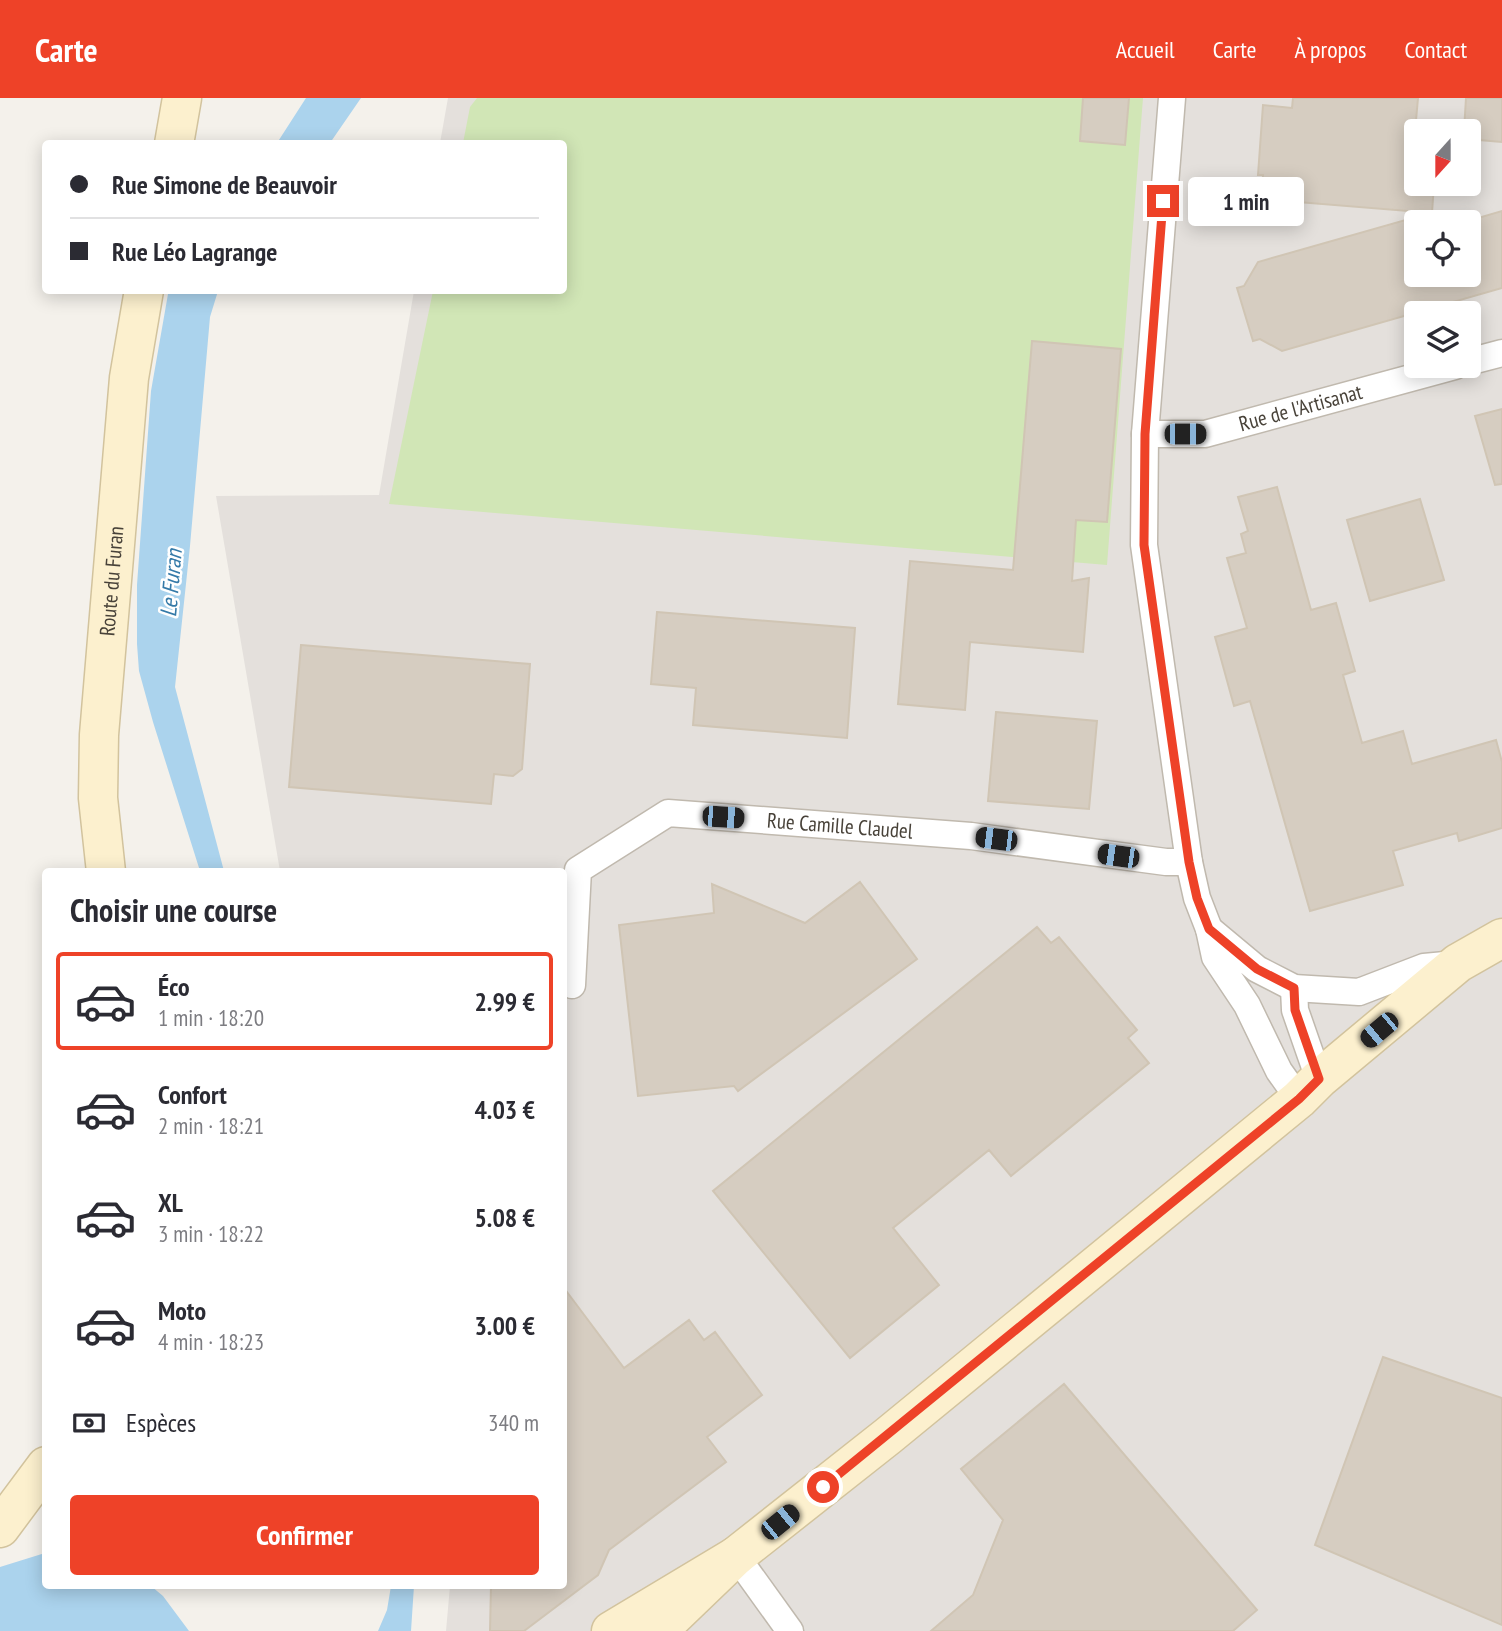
<!DOCTYPE html>
<html lang="fr">
<head>
<meta charset="utf-8">
<style>
	:root { --surface:#fff; --page:#f7f7f7; --text:#2b2b33; --muted:#7c7c81; --line:#e1e1e2; --accent:#ee4228 }
	body { margin:0; font-family:"PT Sans Narrow",sans-serif; background:var(--page); color:var(--text); height:100vh; display:flex; flex-direction:column; font-size:26px; white-space:nowrap }
	* { box-sizing:border-box; margin:0 }
	p { font-size:23px; color:var(--muted) }
	.icon { flex:none; width:38px; height:38px; fill:none; stroke:currentColor; stroke-width:2; stroke-linecap:round; stroke-linejoin:round }
	.map { position:relative; flex:1; overflow:hidden }
	.details { position:absolute; left:42px; top:770px; width:525px; height:721px; display:flex; flex-direction:column; background:var(--surface); border-radius:7px; box-shadow:0 4px 18px #0003 }
	.details>* { flex:none }
	.guide { position:absolute; left:42px; top:42px; width:525px; height:154px; border-radius:7px; box-shadow:0 4px 18px #0003; display:grid; align-content:center; height:154px; padding:0 28px; background:var(--surface) }
	.needle { width:46px; rotate:201deg }
	.controls { position:absolute; left:1404px; top:21px; display:grid; gap:14px }
	.controls a { display:grid; place-items:center; width:77px; height:77px; border-radius:7px; background:var(--surface); box-shadow:0 4px 18px #0003; font-size:35px }
	.end { position:absolute; width:32px; height:32px; margin:-16px; border:9px solid #ee4228; background:#fff; box-shadow:0 0 0 4px #fff }
	.from { border-radius:50% }
	.bubble { position:absolute; height:49px; border-radius:7px; background:var(--surface); box-shadow:0 4px 18px #0003; font-size:23px; font-weight:600; line-height:49px; text-align:center }
	.car { position:absolute; width:21px; height:42px; margin:-21px -10px; border-radius:9px; box-shadow:0 0 5px 2px #0007; background:linear-gradient(#222 24%,#8ab4d8 0 40%,#222 0 76%,#8ab4d8 0 86%,#222 0) }
	.guide b { display:flex; align-items:center; gap:24px; height:66px; font-size:26px }
	.guide b+b { border-top:2px solid var(--line) }
	.guide i { width:18px; height:18px; background:var(--text) }
	ul { padding:0; list-style:none }
	li { display:flex; align-items:center; gap:21px; height:98px; margin:0 14px 10px; padding:0 14px; border:4px solid transparent; border-radius:7px }
	li div { flex:1 }
	li b { display:block; font-size:26px }
	li em { font-style:normal; font-weight:600 }
	li.active { border-color:var(--accent) }
	li>.icon { width:63px; height:63px; stroke-width:1.5 }
	h2 { padding:0 28px; font-size:32px; line-height:84px }
	.pay { display:flex; align-items:center; gap:18px; height:77px; padding:0 28px; font-size:26px }
	.pay p { margin-inline-start:auto }
	.cta { display:flex; gap:14px; margin-top:auto; padding:14px 28px }
	.cta a { flex:1; height:80px; border-radius:7px; background:var(--accent); color:#fff; font-size:28px; font-weight:600; line-height:80px; text-align:center }
	header { display:flex; align-items:center; gap:42px; box-sizing:border-box; height:98px; padding:0 35px; background:var(--accent); color:#fff }
	header strong { font-size:33px }
	nav { display:flex; gap:38px; margin-inline-start:auto; font-size:24px }
	.map>svg:first-child { display:block }
	.industrial { fill:#e4e0dc; fill-rule:evenodd }
	.green { fill:#d1e6b6 }
	.water { fill:#abd3ed }
	.building { fill:#d6cdc1; stroke:#d0c5b4; stroke-width:2 }
	.lines { fill:none; stroke-linecap:round; stroke-linejoin:round }
	.minor-casing { stroke:#c0b9ae; stroke-width:29 }
	.secondary-casing { stroke:#d2c39d; stroke-width:41 }
	.minor { stroke:#fff; stroke-width:26 }
	.secondary { stroke:#fcf0ce; stroke-width:38 }
	.route { stroke:#ee4228; stroke-width:9 }
	.labels { text-anchor:middle; stroke-width:5; stroke-linejoin:round; paint-order:stroke }
	.street-label { font-size:21px; fill:#484239; stroke:#fff }
	.water-label { font-size:23px; font-style:italic; fill:#357aa8; stroke:#fff }
</style>
</head>
<body>
<header>
<strong>Carte</strong>
<nav><a>Accueil</a><a>Carte</a><a>À propos</a><a>Contact</a></nav>
</header>
<div class="map">
<svg width="1502" height="1533" viewBox="0 0 1502 1533">
	<rect width="100%" height="100%" fill="#f4f1eb"/>
	<path class="industrial" d="M448,0h1054v1533h-1056l4,-45h114v-714l-284,-1 -64,-375 163,-1 35,-204 150,-1v-146l-124,-1zM1416,33h52v53h-52zM1416,124h52v53h-52zM1416,215h52v53h-52z"/>
	<path class="green" d="M477,0h666l-36,467 -718,-61 44,-213 131,-1v-146l-101,-1 7,-36z"/>
	<path class="water" d="M306,0h55l-31,45h-53z
		M170,193h48l-8,26 -20,229 -15,141 49,184h-24l-47,-149 -14,-51 -2,-27v-59l14,-194 17,-97z
		M45,1455l1,33h105l12,10 26,35h-189v-64z
		M391,1488h23l-3,45h-33l9,-21z"/>
	<path class="building" d="M1083,0h46l-4,47 -45,-4z
		M1293,0h125l-7,78 5,1v7h18l-2,29 -171,-14 2,-24h-5l5,-70 29,3z
		M1466,0h36v44l-34,-3v-8h-4z
		M1502,113v77l-220,63 -22,-12 -7,2 -16,-53 7,-2 14,-24 158,-45v58h52v-54z
		M1032,243l89,8 -14,173 -31,-2 -4,61 17,-3 -6,74 -113,-10 -5,68 -67,-6 12,-143 103,9z
		M1502,311v75l-7,1 -20,-69z
		M1277,389l34,123 25,-7 19,68 -12,4 19,68 41,-12 9,33 84,-24 6,22v66l-43,13 -2,-8 -64,18 10,34 -93,26 -60,-210 -16,5 -19,-69 32,-9 -20,-70 19,-5 -5,-19 7,-3 -10,-34z
		M1420,401l24,81 -74,21 -23,-81z
		M657,514l198,16 -8,110 -154,-13 3,-37 -45,-4z
		M301,547l229,19 -8,105 -9,7 -19,-2 -3,30 -202,-17z
		M996,614l101,9 -8,88 -101,-8z
		M860,784l57,77 -179,132 -4,-5 -96,10 -19,-171 95,-12 -2,-29 93,39z
		M1037,829l14,16 8,-6 78,93 -9,8 21,25 -138,113 -22,-26 -96,78 46,57 -89,73 -137,-167z
		M564,1190l60,80 65,-48 15,20 11,-8 47,63 -55,42 19,25 -117,88 -11,25 -74,56h-34l1,-45h73z
		M1383,1259l119,41v227l-187,-80z
		M1064,1286l193,226 -24,21h-302l42,-36 30,-75 -42,-51z"/>
	<g class="lines">
		<defs>
			<g id="minor">
				<path d="M1172,0l-27,336 -1,111 45,317 8,36 12,31"/>
				<path d="M1468,264l34,-9"/>
				<path id="s1" d="M1145,336h60l250,-68"/>
				<path id="s2" d="M572,887l6,-115 90,-57 303,23 195,26h23"/>
				<path d="M1294,890l1,22 24,69"/>
				<path d="M1299,1001l-20,-28 -32,-66 -32,-48 -6,-28 48,40 37,19 65,4 65,-25 32,-3"/>
				<path d="M736,1458l54,75"/>
			</g>
			<g id="secondary">
				<path d="M174,46l8,-46"/>
				<path id="s3" d="M106,774l-8,-74 1,-63 30,-357 15,-88"/>
				<path d="M0,1430l46,-62"/>
				<path d="M736,1458l152,-120 411,-337 20,-20 139,-116 44,-25"/>
				<path d="M611,1533l125,-75 -78,75"/>
			</g>
		</defs>
		<use href="#minor" class="minor-casing"/>
		<use href="#secondary" class="secondary-casing"/>
		<use href="#minor" class="minor"/>
		<use href="#secondary" class="secondary"/>
	</g>
	<g class="lines">
		<path class="route" d="M823,1389l476,-388 20,-20 -24,-69 -1,-22 -37,-19 -48,-40 -12,-31 -8,-36 -45,-317 1,-111 18,-233"/>
	</g>
	<g class="labels">
		<g class="street-label">
			<text dy="7" stroke="none"><textPath href="#s1" startOffset="159">Rue de l'Artisanat</textPath></text>
			<text dy="7" stroke="none"><textPath href="#s3" startOffset="292">Route du Furan</textPath></text>
			<text dy="7" stroke="none"><textPath href="#s2" startOffset="394">Rue Camille Claudel</textPath></text>
		</g>
		<g class="water-label">
			<text transform="translate(171 485) rotate(-85)" y="8">Le Furan</text>
		</g>
	</g>
</svg>
<div class="controls">
<a><svg class="needle" viewBox="-14 -14 28 28"><path d="M0-13l5 13h-10z" fill="#e53935"/><path d="M0 13l5-13h-10z" fill="#7c7c81"/></svg></a>
<a><svg class="icon" aria-label="locate" viewBox="0 0 24 24"><circle cx="12" cy="12" r="6"/><path d="M12 2v4M12 18v4M2 12h4M18 12h4"/></svg></a>
<a><svg class="icon" aria-label="layers" viewBox="0 0 24 24"><path d="M12 4l9 5-9 5-9-5zM3 14l9 5 9-5"/></svg></a>
</div>
<i class="end from" style="left:823px;top:1389px"></i>
<i class="end" style="left:1163px;top:103px"></i>
<div class="bubble" style="left:1188px;top:79px;width:116px">1 min</div>
<i class="car" style="left:1185px;top:336px;rotate:90deg"></i>
<i class="car" style="left:723px;top:719px;rotate:94deg"></i>
<i class="car" style="left:996px;top:741px;rotate:277deg"></i>
<i class="car" style="left:1118px;top:758px;rotate:278deg"></i>
<i class="car" style="left:1379px;top:932px;rotate:230deg"></i>
<i class="car" style="left:780px;top:1424px;rotate:51deg"></i>
<div class="guide">
<b><i class="from"></i>Rue Simone de Beauvoir</b>
<b><i></i>Rue Léo Lagrange</b>
</div>
<section class="details">
<h2>Choisir une course</h2>
<ul>
<li class="active"><svg class="icon" aria-label="car" viewBox="0 0 24 24"><path d="M5 17H2v-5l4-1 3-4h7l3 4 3 1v5h-3M9 17h6M6 11h13"/><circle cx="7" cy="17" r="2"/><circle cx="17" cy="17" r="2"/></svg><div><b>Éco</b><p>1 min · 18:20</p></div><em>2.99 €</em></li>
<li><svg class="icon" aria-label="car" viewBox="0 0 24 24"><path d="M5 17H2v-5l4-1 3-4h7l3 4 3 1v5h-3M9 17h6M6 11h13"/><circle cx="7" cy="17" r="2"/><circle cx="17" cy="17" r="2"/></svg><div><b>Confort</b><p>2 min · 18:21</p></div><em>4.03 €</em></li>
<li><svg class="icon" aria-label="car" viewBox="0 0 24 24"><path d="M5 17H2v-5l4-1 3-4h7l3 4 3 1v5h-3M9 17h6M6 11h13"/><circle cx="7" cy="17" r="2"/><circle cx="17" cy="17" r="2"/></svg><div><b>XL</b><p>3 min · 18:22</p></div><em>5.08 €</em></li>
<li><svg class="icon" aria-label="car" viewBox="0 0 24 24"><path d="M5 17H2v-5l4-1 3-4h7l3 4 3 1v5h-3M9 17h6M6 11h13"/><circle cx="7" cy="17" r="2"/><circle cx="17" cy="17" r="2"/></svg><div><b>Moto</b><p>4 min · 18:23</p></div><em>3.00 €</em></li>
</ul>
<div class="pay"><svg class="icon" aria-label="cash" viewBox="0 0 24 24"><path d="M3 7h18v10H3z"/><circle cx="12" cy="12" r="2"/></svg>Espèces<p>340 m</p></div>
<div class="cta"><a>Confirmer</a></div>
</section>
</div>
</body>
</html>
